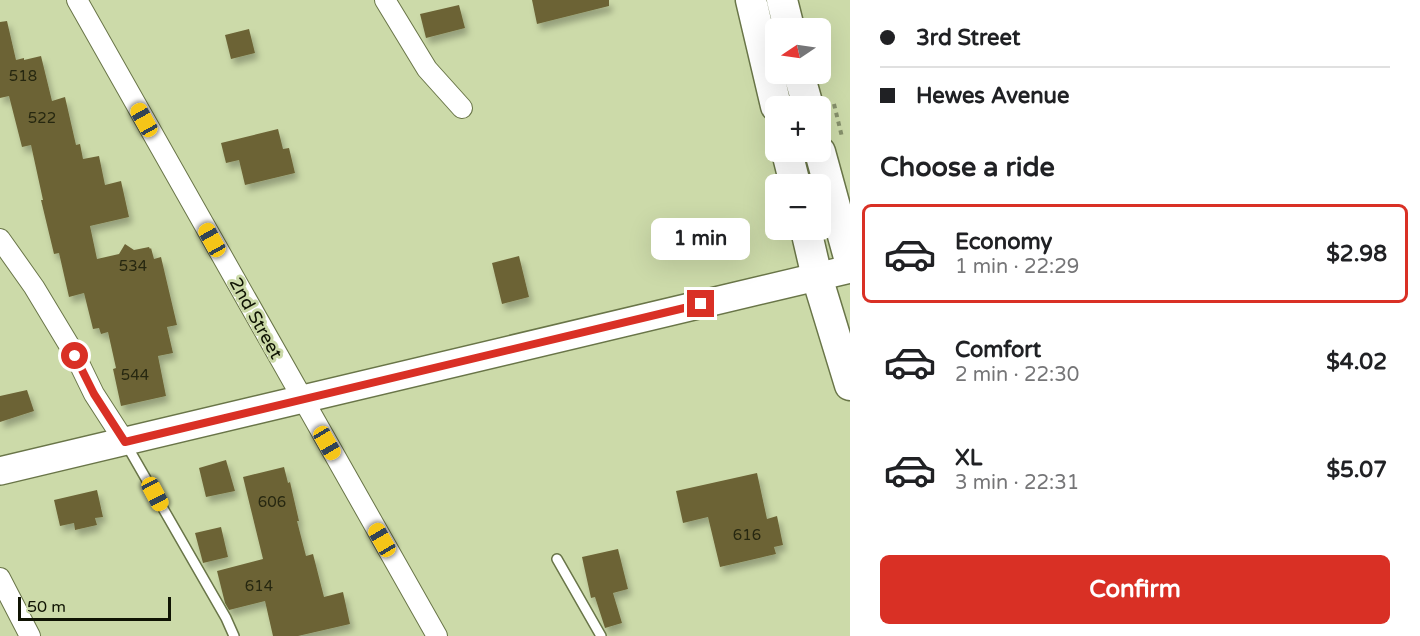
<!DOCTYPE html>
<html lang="en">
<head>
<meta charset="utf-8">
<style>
	:root { --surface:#fff; --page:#f6f6f6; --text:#202124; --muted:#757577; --line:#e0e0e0; --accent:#d93025 }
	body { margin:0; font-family:"Varela Round",sans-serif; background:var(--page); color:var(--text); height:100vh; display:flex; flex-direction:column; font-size:22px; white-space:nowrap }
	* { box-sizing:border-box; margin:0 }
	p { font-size:20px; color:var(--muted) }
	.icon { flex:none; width:33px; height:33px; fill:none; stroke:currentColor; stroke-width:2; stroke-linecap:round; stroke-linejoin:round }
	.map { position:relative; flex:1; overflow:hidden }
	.sheet { display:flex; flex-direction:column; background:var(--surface); width:570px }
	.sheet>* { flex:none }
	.top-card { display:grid; align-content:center; height:132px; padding:0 30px; background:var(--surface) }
	.needle { width:39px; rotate:257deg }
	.controls { position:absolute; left:765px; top:18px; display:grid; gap:12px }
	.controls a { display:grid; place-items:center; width:66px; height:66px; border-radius:9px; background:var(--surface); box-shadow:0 6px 24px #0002; font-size:30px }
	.scale { position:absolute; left:18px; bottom:15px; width:153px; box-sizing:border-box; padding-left:6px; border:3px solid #0f1303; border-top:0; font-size:16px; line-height:21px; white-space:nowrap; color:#0f1303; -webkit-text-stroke:4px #ccdaa9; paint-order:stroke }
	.end { position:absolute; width:27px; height:27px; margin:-14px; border:8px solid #d93025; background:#fff; box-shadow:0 0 0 3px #fff }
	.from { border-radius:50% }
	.bubble { position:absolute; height:42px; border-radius:9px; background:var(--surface); box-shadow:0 6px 24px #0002; font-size:20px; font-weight:700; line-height:42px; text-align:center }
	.car { position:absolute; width:18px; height:36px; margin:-18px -9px; border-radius:8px; box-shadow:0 0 4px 2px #0007; background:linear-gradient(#f5c518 24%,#345 0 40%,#f5c518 0 76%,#345 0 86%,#f5c518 0) }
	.top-card b { display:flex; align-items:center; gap:21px; height:57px; font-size:22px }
	.top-card b+b { border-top:2px solid var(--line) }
	.top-card i { width:15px; height:15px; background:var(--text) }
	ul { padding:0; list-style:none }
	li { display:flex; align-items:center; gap:18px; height:99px; margin:0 12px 9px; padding:0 18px; border:3px solid transparent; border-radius:9px }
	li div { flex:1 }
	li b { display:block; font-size:22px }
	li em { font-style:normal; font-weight:700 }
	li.on { border-color:var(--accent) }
	li>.icon { width:54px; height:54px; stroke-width:1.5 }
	h2 { padding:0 30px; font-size:27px; line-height:72px }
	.action { display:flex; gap:12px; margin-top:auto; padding:12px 30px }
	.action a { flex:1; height:69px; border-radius:9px; background:var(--accent); color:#fff; font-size:24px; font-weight:700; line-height:69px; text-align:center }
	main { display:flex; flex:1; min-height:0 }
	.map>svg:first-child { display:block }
	.building { fill:#6c6436; filter:url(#shadow) }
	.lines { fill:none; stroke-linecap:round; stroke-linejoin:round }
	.lane-casing { stroke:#697548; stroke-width:12 }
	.street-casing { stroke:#697548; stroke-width:22 }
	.secondary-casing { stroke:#697548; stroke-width:30 }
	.primary-casing { stroke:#697548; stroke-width:33 }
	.path { stroke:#86906b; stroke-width:4; stroke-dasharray:4.5 4.5; stroke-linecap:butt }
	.lane { stroke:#fff; stroke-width:9 }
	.street { stroke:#fff; stroke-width:20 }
	.secondary { stroke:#fff; stroke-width:27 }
	.primary { stroke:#fff; stroke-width:30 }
	.route { stroke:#d93025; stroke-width:8 }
	.labels { text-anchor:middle; stroke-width:6; stroke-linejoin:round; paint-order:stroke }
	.number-label { font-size:15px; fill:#262710 }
	.street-label { font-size:18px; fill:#0f1303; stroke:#ccdaa9 }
</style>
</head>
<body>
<main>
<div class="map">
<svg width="850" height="636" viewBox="0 0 850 636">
	<defs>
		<filter id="shadow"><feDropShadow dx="3.5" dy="6" stdDeviation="3" flood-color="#0004"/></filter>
	</defs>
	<rect width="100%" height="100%" fill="#ccdaa9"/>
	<path class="building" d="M532,0h77v6l-72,18z
		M459,5l6,23 -39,10 -6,-24z
		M7,21l9,39 8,-2v2l17,-4 11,45 13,-4 11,48 4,-1 3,15 16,-3 6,29 16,-4 8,36 -39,9 7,33 22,-5 6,-10 9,6 15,-3 1,2 1,-1 3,11 7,-2 16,68 -10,2 6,26 -15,3 8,40 -45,10 -8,-37 3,-1 -8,-36 -7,2 -2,-6 -6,1 -9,-36 -15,4 -10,-44 -5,1 -13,-54h2l-12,-55 -9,2 -13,-51 -9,2v-76z
		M249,29l6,24 -24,6 -6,-24z
		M278,129l5,20 6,-1 6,25 -50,12 -6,-25 -13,3 -5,-20z
		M519,256l10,41 -27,7 -10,-41z
		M27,390l7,21 -34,11v-26z
		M226,460l9,31 -29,6 -7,-29z
		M284,467l4,16 2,-1 9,39h-2l9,35 7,-2 11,43 19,-5 7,32 -52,12h-25l-8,-35 -36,9 -4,-7 -8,-32 46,-12 -20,-82z
		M757,473l10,46 10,-3 6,29 -9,2 2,7 -56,13 -12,-50 -25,6 -7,-32z
		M97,490l6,27 -8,1 2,7 -22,5 -1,-7 -14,3 -6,-26z
		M221,527l7,30 -25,6 -8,-30z
		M618,549l10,40 -15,4 9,30 -17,5 -10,-31 -4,1 -9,-41z"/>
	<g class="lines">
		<defs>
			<path id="lane" d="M126,444l100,174 8,18
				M557,559l44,77"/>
			<path id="street" d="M77,0l360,636
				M385,0l42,69 35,39
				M0,239l34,48 41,68 19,39 31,48
				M0,578l30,58"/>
			<path id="secondary" d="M0,471l850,-202"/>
			<path id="primary" d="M751,0l25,106
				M782,0l7,28
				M799,74l9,32
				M787,152l8,32
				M820,152l30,109
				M806,230l11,47 33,108"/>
		</defs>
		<use href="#lane" class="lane-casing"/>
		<use href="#street" class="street-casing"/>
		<use href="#secondary" class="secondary-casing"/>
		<use href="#primary" class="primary-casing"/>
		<path class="path" d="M820,48l6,22
			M834,104l8,33"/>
		<use href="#lane" class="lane"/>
		<use href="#street" class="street"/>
		<use href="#secondary" class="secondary"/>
		<use href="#primary" class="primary"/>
	</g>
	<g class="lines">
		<path class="route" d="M75,356l19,38 31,48 576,-138"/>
	</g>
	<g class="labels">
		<g class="number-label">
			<text x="23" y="81">518</text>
			<text x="42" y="123">522</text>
			<text x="133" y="271">534</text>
			<text x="135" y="380">544</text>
			<text x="272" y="507">606</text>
			<text x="747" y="540">616</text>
			<text x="259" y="591">614</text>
		</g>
		<g class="street-label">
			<text transform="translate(256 318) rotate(61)" y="6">2nd Street</text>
		</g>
	</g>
</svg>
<div class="controls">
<a><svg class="needle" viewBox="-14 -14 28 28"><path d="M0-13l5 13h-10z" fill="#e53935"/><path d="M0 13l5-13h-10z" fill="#757577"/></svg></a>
<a>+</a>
<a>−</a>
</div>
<div class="scale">50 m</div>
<i class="end from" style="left:75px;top:356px"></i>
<i class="end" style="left:701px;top:304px"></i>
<div class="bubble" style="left:651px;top:218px;width:99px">1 min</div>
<i class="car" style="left:144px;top:120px;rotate:331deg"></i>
<i class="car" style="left:212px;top:240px;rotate:331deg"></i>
<i class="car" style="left:327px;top:443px;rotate:150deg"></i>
<i class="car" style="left:155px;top:494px;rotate:152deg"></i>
<i class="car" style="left:382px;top:540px;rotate:330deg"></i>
</div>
<section class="sheet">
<div class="top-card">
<b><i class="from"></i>3rd Street</b>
<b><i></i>Hewes Avenue</b>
</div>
<h2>Choose a ride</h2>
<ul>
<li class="on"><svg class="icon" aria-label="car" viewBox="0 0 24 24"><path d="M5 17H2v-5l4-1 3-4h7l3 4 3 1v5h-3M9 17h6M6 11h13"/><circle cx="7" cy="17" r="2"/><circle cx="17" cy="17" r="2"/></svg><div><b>Economy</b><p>1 min · 22:29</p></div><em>$2.98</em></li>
<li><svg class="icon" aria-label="car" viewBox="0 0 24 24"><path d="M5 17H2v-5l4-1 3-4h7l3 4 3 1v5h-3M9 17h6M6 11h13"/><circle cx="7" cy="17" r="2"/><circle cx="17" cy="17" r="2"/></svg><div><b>Comfort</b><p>2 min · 22:30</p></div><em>$4.02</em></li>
<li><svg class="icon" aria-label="car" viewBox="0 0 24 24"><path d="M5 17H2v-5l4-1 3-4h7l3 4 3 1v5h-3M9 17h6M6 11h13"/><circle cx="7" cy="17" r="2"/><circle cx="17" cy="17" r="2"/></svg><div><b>XL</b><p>3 min · 22:31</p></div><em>$5.07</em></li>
</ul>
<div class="action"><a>Confirm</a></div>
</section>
</main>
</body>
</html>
